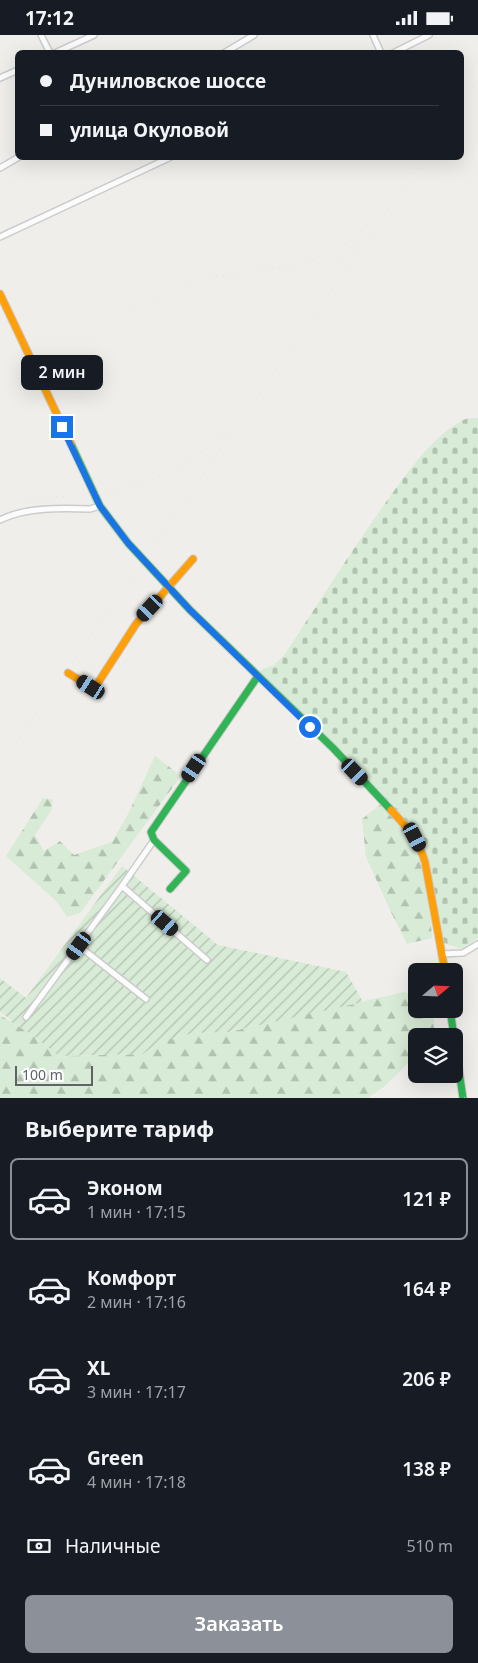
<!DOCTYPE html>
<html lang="ru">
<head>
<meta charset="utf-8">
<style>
	:root { --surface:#171b24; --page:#20242c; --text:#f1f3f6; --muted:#9ea1a6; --line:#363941; --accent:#8c9099 }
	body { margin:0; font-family:"Noto Sans",sans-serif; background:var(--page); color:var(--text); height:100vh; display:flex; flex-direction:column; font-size:19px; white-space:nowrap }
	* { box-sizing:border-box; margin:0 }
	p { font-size:16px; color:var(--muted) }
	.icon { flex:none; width:28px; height:28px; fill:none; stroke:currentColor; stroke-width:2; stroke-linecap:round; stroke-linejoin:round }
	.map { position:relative; height:1063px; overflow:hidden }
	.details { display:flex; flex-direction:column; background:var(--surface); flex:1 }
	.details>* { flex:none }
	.hud { position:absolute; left:15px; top:15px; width:449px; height:110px; border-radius:8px; box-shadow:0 5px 20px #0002; display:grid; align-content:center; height:110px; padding:0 25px; background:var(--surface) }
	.needle { width:32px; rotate:71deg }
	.controls { position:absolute; left:408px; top:928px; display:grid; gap:10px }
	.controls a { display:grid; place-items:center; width:55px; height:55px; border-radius:8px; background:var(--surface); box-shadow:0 5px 20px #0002; font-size:25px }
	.scale { position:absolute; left:15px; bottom:12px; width:78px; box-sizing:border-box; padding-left:5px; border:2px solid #5f6368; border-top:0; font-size:14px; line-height:18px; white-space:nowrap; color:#5f6368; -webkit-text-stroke:4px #fff; paint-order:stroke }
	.end { position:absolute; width:22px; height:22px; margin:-11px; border:6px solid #1a73e8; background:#fff; box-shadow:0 0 0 2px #fff }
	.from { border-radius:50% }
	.bubble { position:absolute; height:35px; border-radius:8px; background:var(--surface); box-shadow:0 5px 20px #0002; font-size:16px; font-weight:600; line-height:35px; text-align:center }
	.car { position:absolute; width:15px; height:30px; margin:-15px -8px; border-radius:6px; box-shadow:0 0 4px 1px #0007; background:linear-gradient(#222 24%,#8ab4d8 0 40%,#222 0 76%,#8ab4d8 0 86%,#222 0) }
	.hud b { display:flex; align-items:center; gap:18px; height:48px; font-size:19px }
	.hud b+b { border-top:1px solid var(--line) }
	.hud i { width:12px; height:12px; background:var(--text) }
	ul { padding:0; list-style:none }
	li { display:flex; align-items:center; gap:15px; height:82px; margin:0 10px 8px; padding:0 15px; border:2px solid transparent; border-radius:8px }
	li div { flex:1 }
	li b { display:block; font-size:19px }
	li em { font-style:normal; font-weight:600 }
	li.on { border-color:var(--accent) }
	li>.icon { width:45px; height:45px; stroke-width:1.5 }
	h2 { padding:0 25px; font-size:22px; line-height:60px }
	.pay { display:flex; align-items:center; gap:12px; height:55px; padding:0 25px; font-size:19px }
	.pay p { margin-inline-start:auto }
	.button { display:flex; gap:10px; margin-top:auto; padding:10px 25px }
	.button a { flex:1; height:58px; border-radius:8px; background:var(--accent); color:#fff; font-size:20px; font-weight:600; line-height:58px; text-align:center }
	.status { display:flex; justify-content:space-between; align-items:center; height:35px; padding:0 25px; background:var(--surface); direction:ltr }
	.status svg { height:14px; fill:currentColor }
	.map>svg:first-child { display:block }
	.forest { fill:url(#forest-firs) }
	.cemetery { fill:url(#cemetery-stones) }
	.garden { fill:url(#garden-furrows) }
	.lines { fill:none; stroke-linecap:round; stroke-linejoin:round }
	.street-casing { stroke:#cbcccc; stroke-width:8 }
	.fast-casing { stroke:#cacacb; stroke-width:9 }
	.slow-casing { stroke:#cacacb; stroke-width:9 }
	.street { stroke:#fdfcfc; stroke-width:5 }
	.fast { stroke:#30b455; stroke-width:7 }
	.slow { stroke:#ff9f0a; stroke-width:7 }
	.rail { stroke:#e4e4e4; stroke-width:1; stroke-dasharray:1 6; stroke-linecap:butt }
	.route { stroke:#1a73e8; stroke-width:6 }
</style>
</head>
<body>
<div class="status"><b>17:12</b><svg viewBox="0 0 49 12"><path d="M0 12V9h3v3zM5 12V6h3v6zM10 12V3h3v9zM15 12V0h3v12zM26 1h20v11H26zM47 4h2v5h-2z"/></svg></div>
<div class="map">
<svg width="478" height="1063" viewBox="0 0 478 1063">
	<defs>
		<pattern id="forest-firs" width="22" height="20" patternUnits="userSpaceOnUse" patternTransform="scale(1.25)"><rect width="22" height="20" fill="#d8ebd6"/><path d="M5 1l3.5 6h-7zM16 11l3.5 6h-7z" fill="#b2c2b1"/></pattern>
		<pattern id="cemetery-stones" width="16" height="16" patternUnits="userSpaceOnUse" patternTransform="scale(1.25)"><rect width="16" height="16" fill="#d8ebd6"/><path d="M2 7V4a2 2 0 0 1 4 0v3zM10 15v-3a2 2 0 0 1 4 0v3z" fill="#b2c2b1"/></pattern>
		<pattern id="garden-furrows" width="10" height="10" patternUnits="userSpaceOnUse" patternTransform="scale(1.25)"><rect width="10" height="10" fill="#d8ebd6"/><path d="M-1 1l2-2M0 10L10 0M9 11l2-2" fill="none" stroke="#b2c2b1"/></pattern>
	</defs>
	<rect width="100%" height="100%" fill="#efeeea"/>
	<path class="forest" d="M155,721l26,20 -101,137 -13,4 -11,-16 -50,-45 37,-58 10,2 -2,11 -16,24 9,16 16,-10 14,14 38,-13 16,-28z
		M381,769c11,12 23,25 32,39 9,14 19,78 19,95l-25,6 -15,-30 -26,-57 -4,-38z
		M404,957l12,4v13h14l4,9v17l-1,1h-17v19l-30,30 -18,13h-368v-83l34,21 25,20 84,-2 16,-12 34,-9 36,-1z"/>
	<path class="cemetery" d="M478,383v520l-16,11 -21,-7 -23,-105 -7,-11 -91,-94 -64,-60 18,-7 11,-11c33,-50 64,-100 99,-149 21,-29 47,-68 79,-85 5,-2 10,-2 15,-2z"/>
	<path class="garden" d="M122,831l96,79 128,27 17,30 -135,30 -35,1 -34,9 -16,12 -84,2 -25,-20 -24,-15v-2l-10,-7v-34l26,20z"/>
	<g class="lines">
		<defs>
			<path id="street" d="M41,0l9,18
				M373,0l8,18
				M55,18l39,-18
				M224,18l30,-18
				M393,18l36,-18
				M0,43l18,-8
				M0,133l19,-11
				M0,202l171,-80
				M0,485c25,-13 62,-12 90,-11l10,-3
				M154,805l-32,46 85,74
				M79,911l67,53
				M442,919l21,-1 15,-9
				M26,982l96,-131"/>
			<path id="fast" d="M71,409l29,62 28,37 62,67 143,138 58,62
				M170,854l16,-18 -32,-31 -3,-8 107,-156
				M450,974l13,89"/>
			<path id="slow" d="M0,259l71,150
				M68,638l26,16 42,-65 57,-65
				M391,775c15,16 28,31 34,52l20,109"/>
		</defs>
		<use href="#street" class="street-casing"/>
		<use href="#fast" class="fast-casing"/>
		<use href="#slow" class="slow-casing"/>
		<use href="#street" class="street"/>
		<use href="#fast" class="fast"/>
		<use href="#slow" class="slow"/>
		<path class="rail" d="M461,70l17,-24
			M319,238l38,-28 5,-7
			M471,275l7,-10
			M126,279c26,-12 53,-27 80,-35 49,-13 108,-6 148,-42 12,-10 23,-24 33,-37
			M0,461c30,0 62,3 93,-2 49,-6 102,-29 136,-65
			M0,731l425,-609
			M464,1063l14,-12"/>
	</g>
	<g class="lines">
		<path class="route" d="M62,392l38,79 28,37 62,67 120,117"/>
	</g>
</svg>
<div class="controls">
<a><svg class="needle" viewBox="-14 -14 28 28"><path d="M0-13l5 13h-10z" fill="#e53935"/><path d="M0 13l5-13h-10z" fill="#9ea1a6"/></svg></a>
<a><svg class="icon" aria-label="layers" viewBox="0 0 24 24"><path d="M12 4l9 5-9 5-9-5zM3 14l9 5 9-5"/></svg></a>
</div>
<div class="scale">100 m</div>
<i class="end from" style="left:310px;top:692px"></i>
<i class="end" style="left:62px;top:392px"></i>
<div class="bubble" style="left:21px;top:320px;width:82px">2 мин</div>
<i class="car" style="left:150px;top:573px;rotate:223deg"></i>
<i class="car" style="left:91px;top:652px;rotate:303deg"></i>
<i class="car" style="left:194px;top:733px;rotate:214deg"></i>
<i class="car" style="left:355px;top:737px;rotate:136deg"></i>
<i class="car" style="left:415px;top:802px;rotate:152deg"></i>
<i class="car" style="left:165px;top:888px;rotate:131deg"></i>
<i class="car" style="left:79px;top:911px;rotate:216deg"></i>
<div class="hud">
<b><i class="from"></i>Дуниловское шоссе</b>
<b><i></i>улица Окуловой</b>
</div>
</div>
<section class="details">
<h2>Выберите тариф</h2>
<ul>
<li class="on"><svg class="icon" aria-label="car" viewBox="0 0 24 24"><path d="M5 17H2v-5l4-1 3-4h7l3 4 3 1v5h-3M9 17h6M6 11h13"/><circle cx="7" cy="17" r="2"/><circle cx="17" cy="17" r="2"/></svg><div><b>Эконом</b><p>1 мин · 17:15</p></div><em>121 ₽</em></li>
<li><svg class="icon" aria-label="car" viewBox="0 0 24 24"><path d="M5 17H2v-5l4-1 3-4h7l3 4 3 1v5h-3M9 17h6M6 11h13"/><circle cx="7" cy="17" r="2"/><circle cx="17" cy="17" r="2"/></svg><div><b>Комфорт</b><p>2 мин · 17:16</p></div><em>164 ₽</em></li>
<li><svg class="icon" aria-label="car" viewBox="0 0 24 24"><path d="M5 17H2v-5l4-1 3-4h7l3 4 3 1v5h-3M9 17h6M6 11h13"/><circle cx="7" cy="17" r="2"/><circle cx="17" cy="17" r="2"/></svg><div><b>XL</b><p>3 мин · 17:17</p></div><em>206 ₽</em></li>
<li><svg class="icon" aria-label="car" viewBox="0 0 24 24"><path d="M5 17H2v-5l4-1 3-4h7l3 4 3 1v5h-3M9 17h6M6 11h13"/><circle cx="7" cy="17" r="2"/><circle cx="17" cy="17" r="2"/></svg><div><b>Green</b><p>4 мин · 17:18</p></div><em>138 ₽</em></li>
</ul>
<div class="pay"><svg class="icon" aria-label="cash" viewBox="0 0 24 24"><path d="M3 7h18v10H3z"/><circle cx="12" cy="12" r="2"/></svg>Наличные<p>510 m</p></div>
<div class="button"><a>Заказать</a></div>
</section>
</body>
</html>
